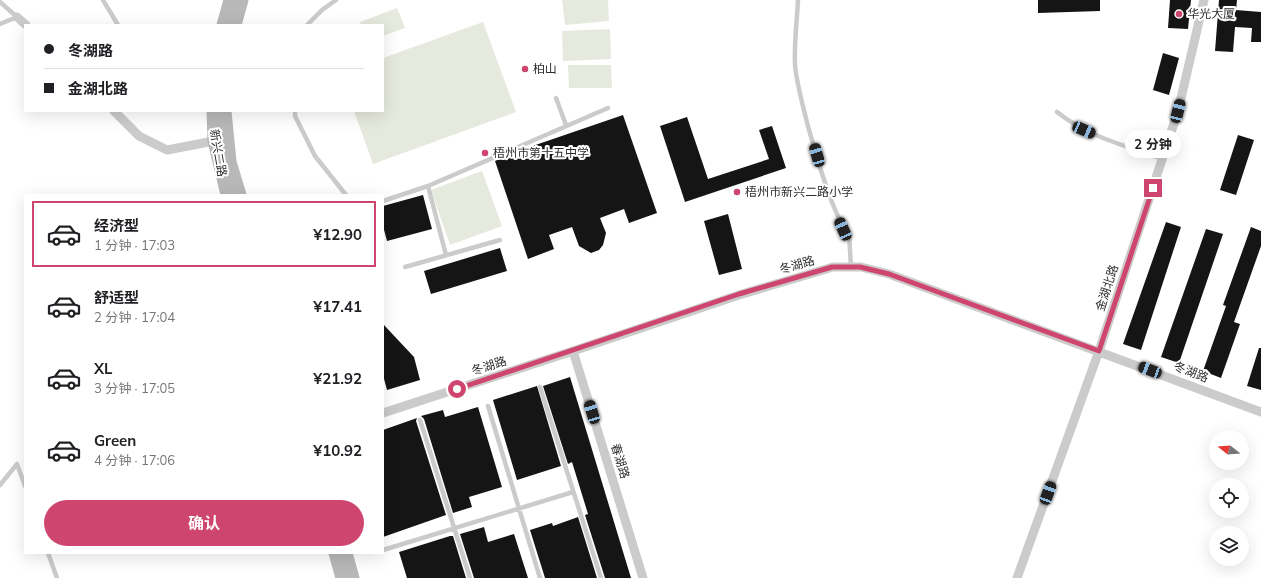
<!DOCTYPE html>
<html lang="zh">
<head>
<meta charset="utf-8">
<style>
	:root { --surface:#fff; --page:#f6f6f6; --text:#202124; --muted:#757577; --line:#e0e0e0; --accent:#ce466f }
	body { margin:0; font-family:Mulish,"Noto Sans SC",sans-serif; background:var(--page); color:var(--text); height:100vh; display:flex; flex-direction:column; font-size:15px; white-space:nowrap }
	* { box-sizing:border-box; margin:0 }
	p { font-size:13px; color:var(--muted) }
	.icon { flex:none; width:22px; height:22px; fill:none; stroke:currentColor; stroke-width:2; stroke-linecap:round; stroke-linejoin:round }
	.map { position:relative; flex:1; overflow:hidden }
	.details { position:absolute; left:24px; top:194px; width:360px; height:360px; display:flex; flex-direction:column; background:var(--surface); border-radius:0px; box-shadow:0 4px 16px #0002 }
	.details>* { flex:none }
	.hud { position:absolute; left:24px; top:24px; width:360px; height:88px; border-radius:0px; box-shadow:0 4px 16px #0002; display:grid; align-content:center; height:88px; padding:0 20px; background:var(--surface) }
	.needle { width:26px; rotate:287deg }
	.tools { position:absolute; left:1209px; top:430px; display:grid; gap:8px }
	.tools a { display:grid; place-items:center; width:40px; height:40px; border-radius:50%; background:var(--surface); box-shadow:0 4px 16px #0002; font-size:20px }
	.end { position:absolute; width:18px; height:18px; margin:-9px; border:5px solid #ce466f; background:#fff; box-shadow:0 0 0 2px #fff }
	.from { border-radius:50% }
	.bubble { position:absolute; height:28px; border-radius:14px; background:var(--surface); box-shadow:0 4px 16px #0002; font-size:13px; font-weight:700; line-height:28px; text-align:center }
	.car { position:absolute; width:12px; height:24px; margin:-12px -6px; border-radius:5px; box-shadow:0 0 3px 1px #0007; background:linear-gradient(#222 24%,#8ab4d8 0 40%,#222 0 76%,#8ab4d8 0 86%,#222 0) }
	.hud b { display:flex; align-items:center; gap:14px; height:38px; font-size:15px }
	.hud b+b { border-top:1px solid var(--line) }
	.hud i { width:10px; height:10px; background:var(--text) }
	ul { padding:7px 0 0; list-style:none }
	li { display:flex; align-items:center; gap:12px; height:66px; margin:0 8px 6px; padding:0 12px; border:2px solid transparent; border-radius:0px }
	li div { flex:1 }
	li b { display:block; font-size:15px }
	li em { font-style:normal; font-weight:700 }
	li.on { border-color:var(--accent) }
	li>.icon { width:36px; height:36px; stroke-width:1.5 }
	.button { display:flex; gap:8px; margin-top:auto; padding:8px 20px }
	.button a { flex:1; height:46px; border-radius:24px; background:var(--accent); color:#fff; font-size:16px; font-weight:700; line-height:46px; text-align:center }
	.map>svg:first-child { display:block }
	.green { fill:#e6e9dd }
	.building { fill:#151515 }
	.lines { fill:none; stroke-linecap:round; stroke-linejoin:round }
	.lane { stroke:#cbcbcb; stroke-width:4.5 }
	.street { stroke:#cbcbcb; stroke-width:9 }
	.secondary { stroke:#b8b8b8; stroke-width:13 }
	.route { stroke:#ce466f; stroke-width:5 }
	.poi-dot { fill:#ce466f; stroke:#fff; stroke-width:1.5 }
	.labels { text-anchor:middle; stroke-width:4; stroke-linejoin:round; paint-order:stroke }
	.poi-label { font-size:12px; fill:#2e2e2e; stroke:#fff; text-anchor:start }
	.street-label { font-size:12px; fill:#2e2e2e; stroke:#fff }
</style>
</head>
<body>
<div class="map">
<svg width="1261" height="578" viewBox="0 0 1261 578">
	<rect width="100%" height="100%" fill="#fff"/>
	<path class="green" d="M562,0h46l1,21 -44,4z
		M397,8l8,20 -22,8v-11h-22l-1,-3z
		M483,22l33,90 -143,52 -19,-53h29v-53z
		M610,29l1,30 -48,2 -1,-30z
		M568,65h43l1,23h-43z
		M482,171l20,55 -52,19 -19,-55z"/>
	<path class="building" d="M1038,0h62v11l-62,2z
		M1170,0h21l-3,29 -20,-1z
		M1219,0h18l-1,10 25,2v30h-10l1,-14 -17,-1 -2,25 -18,-1z
		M1163,53l16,5 -10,37 -16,-5z
		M623,115l34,98 -28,10 -5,-14 -24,9 6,15 -3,12 -4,5 -8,3 -12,-7 -7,-19 -23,8 5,14 -26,10 -33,-98 23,-10z
		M687,117l21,62 61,-20 -10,-29 13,-4 14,42 -101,34 -25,-76z
		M1238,135l16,5 -18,55 -16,-5z
		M423,195l9,34 -45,12 -4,-15v-20z
		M728,214l14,55 -23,6 -15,-54z
		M1166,222l15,5 -40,123 -18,-6z
		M1251,227l10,4v15l-27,76 6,2 -19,54 -18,-7 23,-65 -3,-1z
		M1206,229l17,5 -44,129 -18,-6z
		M500,248l7,23 -76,23 -7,-23z
		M383,324l31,33 6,23 -33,10 -4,-15z
		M1259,348h2v42l-14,-4z
		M570,377l61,201h-26l-20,-63 3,-1 -16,-52 -4,2 -25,-78z
		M537,386l24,80 -44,14 -24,-80z
		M478,407l24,80 -33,10 3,10 -19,6 -29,-94 -3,-3 22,-6 2,7z
		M417,418l-1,3 30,94 -63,22v-107z
		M578,517l19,61h-52l-15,-48 22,-7 1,3z
		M484,527l4,15 26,-8 14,44h-54l-14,-44z
		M450,536h3l13,42h-59l-8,-26z"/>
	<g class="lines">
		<path class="lane" d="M103,0l15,25
			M798,0c-1,21 -4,43 -3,64 1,26 36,155 54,169l2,34
			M0,2l17,15 -17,7
			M307,25l15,-15 14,-10
			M556,98l10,27
			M295,111v5l20,40 31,39
			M1057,112c30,24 69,34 106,47
			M428,186l18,69
			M383,201l45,-15 180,-78
			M405,267l95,-27
			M540,387l61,191
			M488,406l52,172
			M420,420l50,158
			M17,464l8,22
			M0,485l17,-21
			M383,550l190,-58
			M48,553l9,25"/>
		<path class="street" d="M17,17l9,8
			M114,111l25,25 28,14 47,-9
			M573,351l70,227
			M383,413l190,-62 166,-56 94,-28h28l28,7 372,138
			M1017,578l82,-227 79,-240 26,-111"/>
		<path class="secondary" d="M223,25l7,-25
			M235,25l7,-25
			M213,111l1,30 13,54
			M225,111l5,51 10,33
			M335,553l7,25
			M346,553l7,25"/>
	</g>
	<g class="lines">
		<path class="route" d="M457,389l282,-95 93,-27h28l29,7 210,77 54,-163"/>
	</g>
	<g class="poi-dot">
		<circle cx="1179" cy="14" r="4"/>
		<circle cx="525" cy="69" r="4"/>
		<circle cx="485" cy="153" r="4"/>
		<circle cx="737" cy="192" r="4"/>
	</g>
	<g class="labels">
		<g class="poi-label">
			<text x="1187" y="18">华光大厦</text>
			<text x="533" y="73">柏山</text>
			<text x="493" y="157">梧州市第十五中学</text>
			<text x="745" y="196">梧州市新兴二路小学</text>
		</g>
		<g class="street-label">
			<text transform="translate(218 153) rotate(80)" y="4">新兴二路</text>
			<text transform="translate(797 265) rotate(-16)" y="4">冬湖路</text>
			<text transform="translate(1107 288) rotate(-72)" y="4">金湖北路</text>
			<text transform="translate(489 366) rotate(-18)" y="4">冬湖路</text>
			<text transform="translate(1191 372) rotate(21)" y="4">冬湖路</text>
			<text transform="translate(620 461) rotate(73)" y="4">春湖路</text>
		</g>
	</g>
</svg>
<div class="tools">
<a><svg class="needle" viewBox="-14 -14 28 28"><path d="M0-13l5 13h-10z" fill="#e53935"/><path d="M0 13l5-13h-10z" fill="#757577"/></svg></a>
<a><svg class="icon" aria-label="locate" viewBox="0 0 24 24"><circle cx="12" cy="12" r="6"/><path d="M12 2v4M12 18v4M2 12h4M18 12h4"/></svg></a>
<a><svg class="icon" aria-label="layers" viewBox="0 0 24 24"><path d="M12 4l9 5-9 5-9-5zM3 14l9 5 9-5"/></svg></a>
</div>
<i class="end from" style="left:457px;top:389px"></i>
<i class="end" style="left:1153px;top:188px"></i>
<div class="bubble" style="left:1125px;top:130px;width:56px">2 分钟</div>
<i class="car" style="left:1178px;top:111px;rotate:14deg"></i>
<i class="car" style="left:1084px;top:130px;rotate:113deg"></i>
<i class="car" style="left:817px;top:155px;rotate:344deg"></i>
<i class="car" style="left:843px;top:229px;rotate:336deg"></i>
<i class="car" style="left:1150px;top:370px;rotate:291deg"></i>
<i class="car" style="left:592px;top:412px;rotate:343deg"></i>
<i class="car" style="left:1048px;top:493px;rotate:20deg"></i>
<div class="hud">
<b><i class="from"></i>冬湖路</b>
<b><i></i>金湖北路</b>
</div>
<section class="details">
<ul>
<li class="on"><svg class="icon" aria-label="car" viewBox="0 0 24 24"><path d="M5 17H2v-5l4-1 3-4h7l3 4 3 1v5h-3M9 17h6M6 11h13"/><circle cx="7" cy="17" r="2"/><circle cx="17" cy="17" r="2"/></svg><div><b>经济型</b><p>1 分钟 · 17:03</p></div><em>¥12.90</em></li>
<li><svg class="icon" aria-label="car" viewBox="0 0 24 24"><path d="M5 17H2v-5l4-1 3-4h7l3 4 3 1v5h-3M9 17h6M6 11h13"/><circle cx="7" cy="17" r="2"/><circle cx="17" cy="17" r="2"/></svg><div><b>舒适型</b><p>2 分钟 · 17:04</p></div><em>¥17.41</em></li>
<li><svg class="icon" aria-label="car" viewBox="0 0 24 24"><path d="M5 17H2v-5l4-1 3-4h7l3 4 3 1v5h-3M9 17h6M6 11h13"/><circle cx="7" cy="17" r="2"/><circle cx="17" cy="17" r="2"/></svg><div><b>XL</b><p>3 分钟 · 17:05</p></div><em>¥21.92</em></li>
<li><svg class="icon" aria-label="car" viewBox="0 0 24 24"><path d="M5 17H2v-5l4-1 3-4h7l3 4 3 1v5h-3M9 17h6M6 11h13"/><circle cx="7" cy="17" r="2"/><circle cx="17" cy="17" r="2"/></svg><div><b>Green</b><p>4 分钟 · 17:06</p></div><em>¥10.92</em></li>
</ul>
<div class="button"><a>确认</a></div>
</section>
</div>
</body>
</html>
